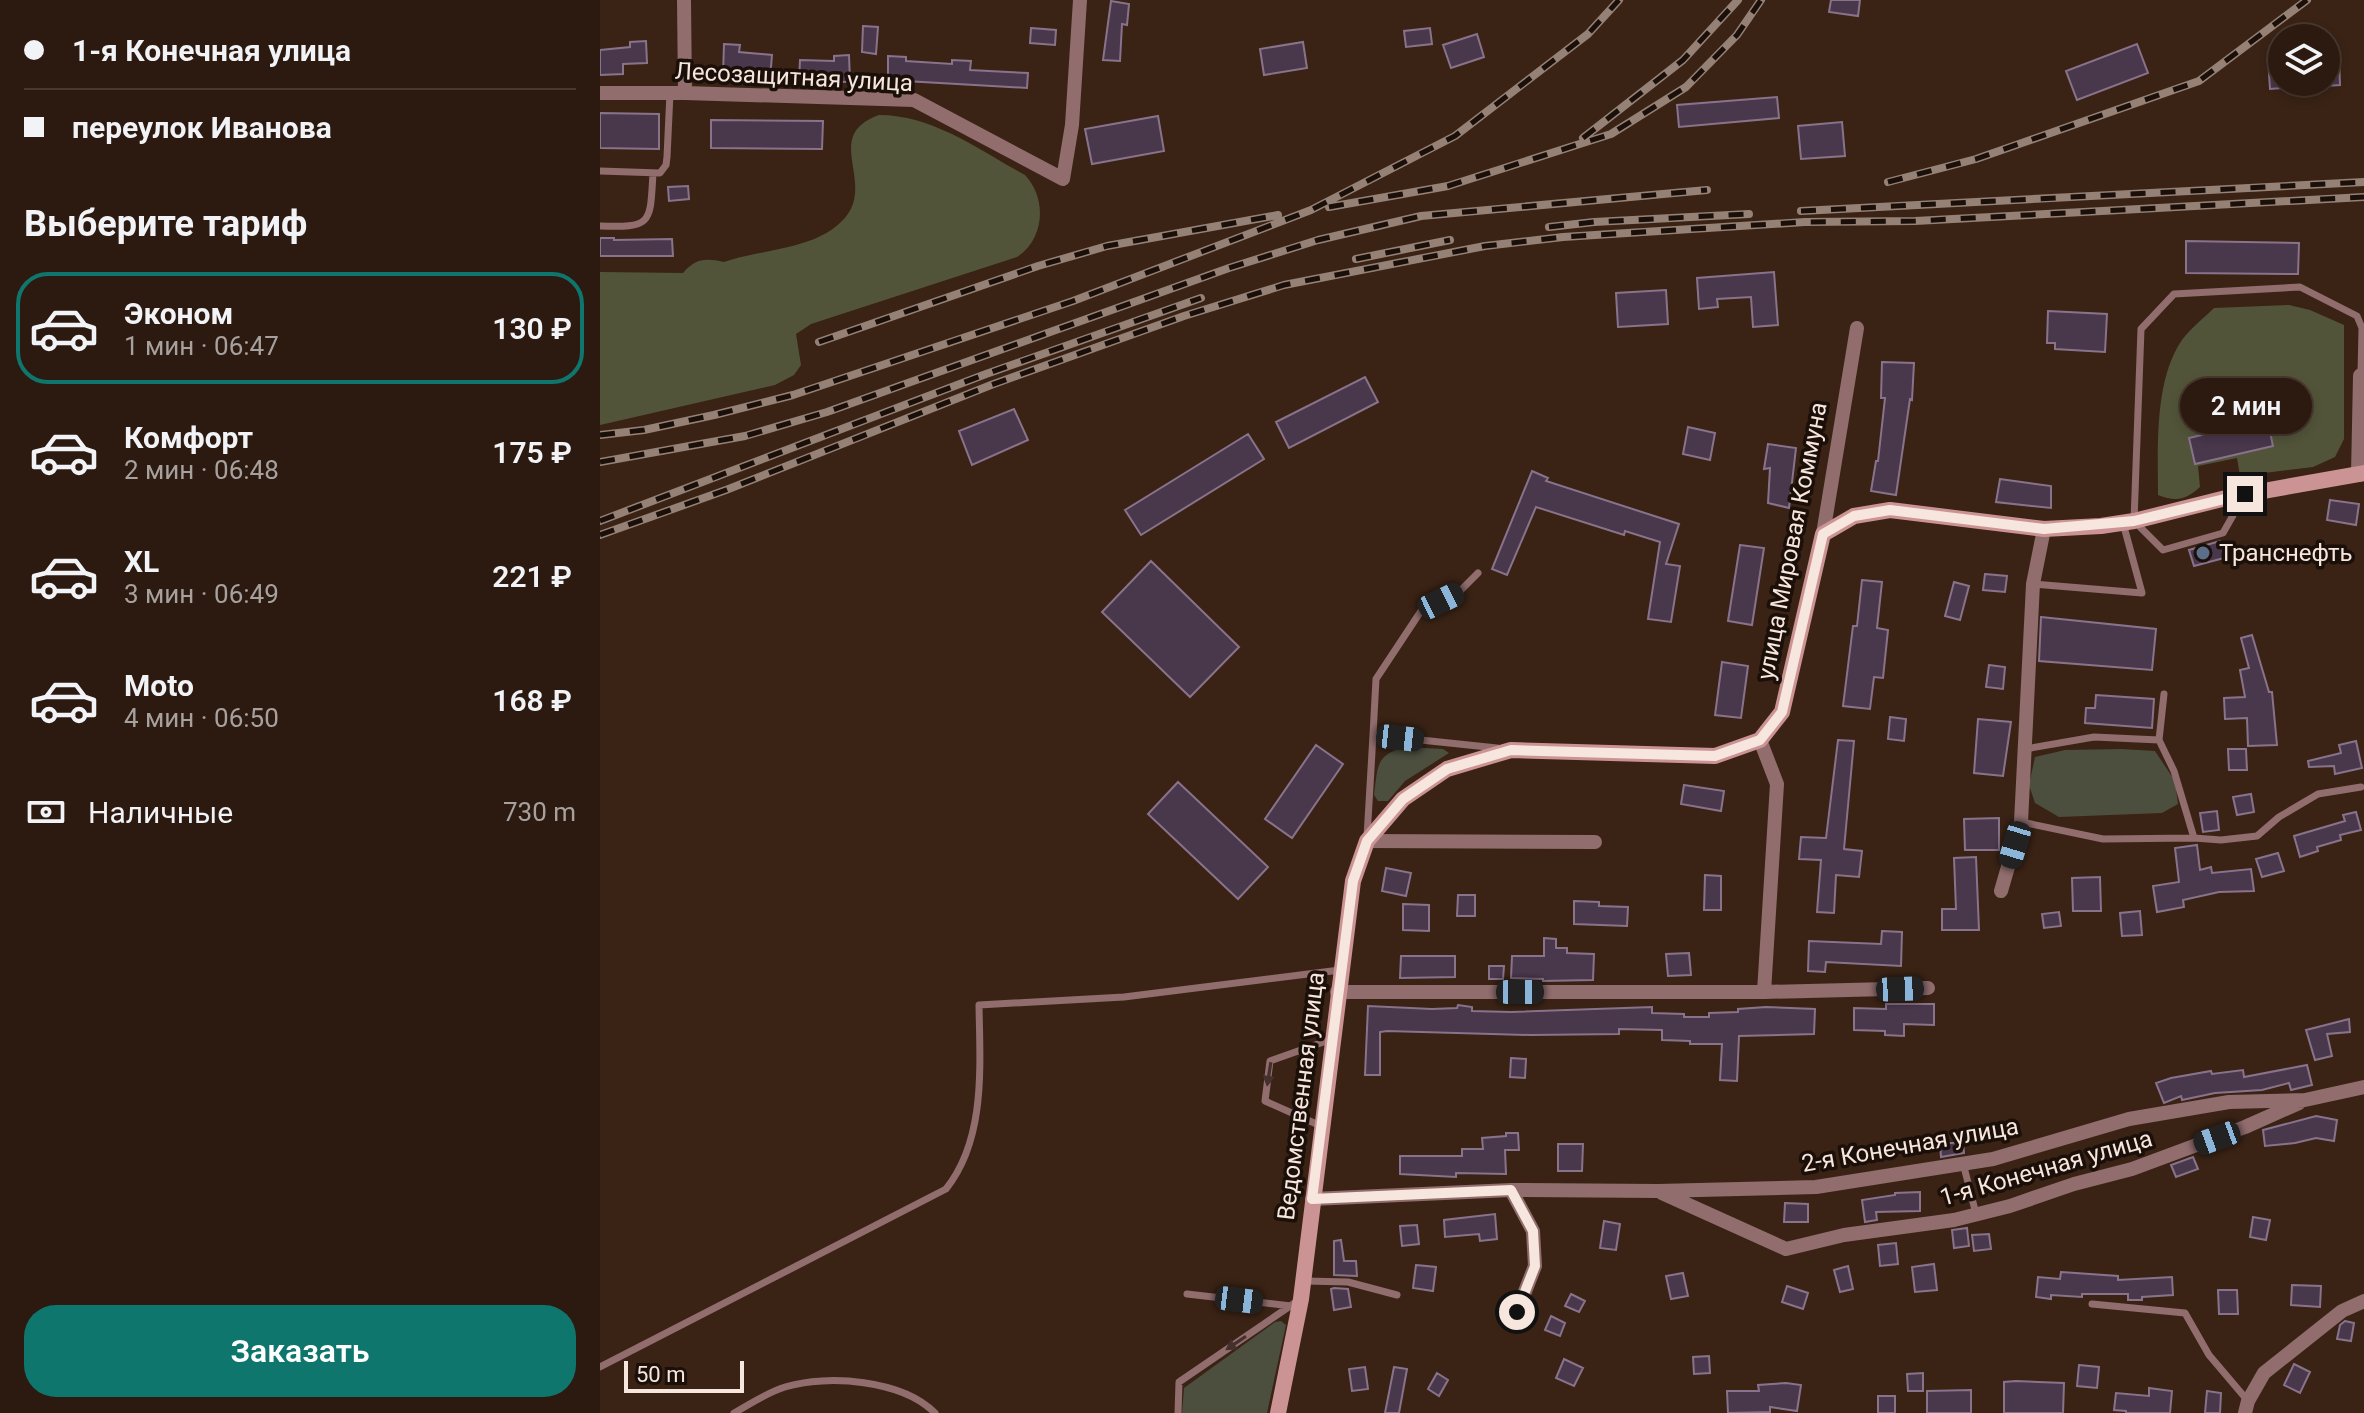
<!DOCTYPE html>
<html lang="ru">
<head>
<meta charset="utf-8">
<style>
	:root { --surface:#2c1a10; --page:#342319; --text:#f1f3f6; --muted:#a6a19f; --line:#483830; --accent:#0f766e }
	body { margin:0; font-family:Roboto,sans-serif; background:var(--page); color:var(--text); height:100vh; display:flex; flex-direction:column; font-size:30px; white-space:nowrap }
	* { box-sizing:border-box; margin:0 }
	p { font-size:26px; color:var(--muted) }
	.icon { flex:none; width:44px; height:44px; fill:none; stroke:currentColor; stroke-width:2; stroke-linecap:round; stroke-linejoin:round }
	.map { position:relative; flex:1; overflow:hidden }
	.panel { display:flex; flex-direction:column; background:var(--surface); width:600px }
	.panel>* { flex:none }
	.banner { display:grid; align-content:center; height:176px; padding:0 24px; background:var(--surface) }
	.controls { position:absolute; left:1668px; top:24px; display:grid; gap:16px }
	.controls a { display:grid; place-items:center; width:72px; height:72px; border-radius:50%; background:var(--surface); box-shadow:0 4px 12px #0003,0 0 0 2px var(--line); font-size:40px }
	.scale { position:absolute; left:24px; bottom:20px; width:120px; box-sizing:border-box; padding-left:8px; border:4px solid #f6e6dd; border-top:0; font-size:22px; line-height:28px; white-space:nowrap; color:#f6e6dd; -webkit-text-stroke:6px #1a0f09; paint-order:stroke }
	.end { position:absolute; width:36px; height:36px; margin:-18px; border:10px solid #f6e6dd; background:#111; box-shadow:0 0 0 4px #111 }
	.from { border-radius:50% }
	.bubble { position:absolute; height:56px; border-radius:28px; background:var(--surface); box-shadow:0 4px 12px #0003,0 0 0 2px var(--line); font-size:26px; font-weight:600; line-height:56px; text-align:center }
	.car { position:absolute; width:24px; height:48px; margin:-24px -12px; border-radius:10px; box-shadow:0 0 6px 2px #0007; background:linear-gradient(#222 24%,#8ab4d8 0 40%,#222 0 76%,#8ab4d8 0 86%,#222 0) }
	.banner b { display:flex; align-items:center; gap:28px; height:76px; font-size:30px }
	.banner b+b { border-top:2px solid var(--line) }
	.banner i { width:20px; height:20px; background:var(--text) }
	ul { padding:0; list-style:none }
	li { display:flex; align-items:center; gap:24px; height:112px; margin:0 16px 12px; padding:0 8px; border:4px solid transparent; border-radius:32px }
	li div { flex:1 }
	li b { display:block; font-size:30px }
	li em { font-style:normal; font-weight:600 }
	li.current { border-color:var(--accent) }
	li>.icon { width:72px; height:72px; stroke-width:1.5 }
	h2 { padding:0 24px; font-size:36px; line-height:96px }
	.pay { display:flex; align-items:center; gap:20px; height:88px; padding:0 24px; font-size:30px }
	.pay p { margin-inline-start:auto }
	.button { display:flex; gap:16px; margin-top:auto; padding:16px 24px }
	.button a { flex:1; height:92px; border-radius:32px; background:var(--accent); color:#fff; font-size:32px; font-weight:600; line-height:92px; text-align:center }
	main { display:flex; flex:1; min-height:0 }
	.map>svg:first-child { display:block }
	.green { fill:#4c4e3e }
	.forest { fill:#525439 }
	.building { fill:#49374c; stroke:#88738b; stroke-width:2 }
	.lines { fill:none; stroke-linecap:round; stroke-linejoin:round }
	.service { stroke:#916d6e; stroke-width:7 }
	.minor { stroke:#916d6e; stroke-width:14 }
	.tertiary { stroke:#916d6e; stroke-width:16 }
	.secondary { stroke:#cc9395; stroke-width:16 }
	.rail-casing { stroke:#958176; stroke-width:8 }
	.rail { stroke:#1a0f09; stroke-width:5; stroke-dasharray:15; stroke-linecap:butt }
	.oneway { fill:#44302c }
	.route { stroke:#f6e6dd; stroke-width:10 }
	.service-dot { fill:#5c6f8a; stroke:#1a0f09; stroke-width:3 }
	.labels { text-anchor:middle; stroke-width:7; stroke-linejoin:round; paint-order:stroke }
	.street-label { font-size:24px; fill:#f6e6dd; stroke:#1a0f09 }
	.poi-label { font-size:24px; fill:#f6e6dd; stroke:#1a0f09; text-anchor:start }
</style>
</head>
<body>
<main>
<section class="panel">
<div class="banner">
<b><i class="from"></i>1-я Конечная улица</b>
<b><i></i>переулок Иванова</b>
</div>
<h2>Выберите тариф</h2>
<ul>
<li class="current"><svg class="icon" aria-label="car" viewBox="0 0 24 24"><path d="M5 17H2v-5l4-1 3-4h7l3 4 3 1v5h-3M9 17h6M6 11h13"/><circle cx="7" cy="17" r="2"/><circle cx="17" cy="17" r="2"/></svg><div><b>Эконом</b><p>1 мин · 06:47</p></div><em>130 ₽</em></li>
<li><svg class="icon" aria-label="car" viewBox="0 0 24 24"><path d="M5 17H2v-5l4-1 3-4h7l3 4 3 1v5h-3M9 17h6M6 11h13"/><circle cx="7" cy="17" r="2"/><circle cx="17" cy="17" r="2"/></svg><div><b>Комфорт</b><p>2 мин · 06:48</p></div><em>175 ₽</em></li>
<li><svg class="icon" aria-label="car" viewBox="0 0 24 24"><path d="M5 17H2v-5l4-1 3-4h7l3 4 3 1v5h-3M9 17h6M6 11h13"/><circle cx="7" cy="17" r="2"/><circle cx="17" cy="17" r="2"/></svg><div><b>XL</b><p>3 мин · 06:49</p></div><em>221 ₽</em></li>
<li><svg class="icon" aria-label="car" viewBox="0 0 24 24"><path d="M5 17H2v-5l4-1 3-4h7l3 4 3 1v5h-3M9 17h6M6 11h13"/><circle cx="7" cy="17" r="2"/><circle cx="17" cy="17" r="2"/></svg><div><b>Moto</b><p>4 мин · 06:50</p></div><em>168 ₽</em></li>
</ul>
<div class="pay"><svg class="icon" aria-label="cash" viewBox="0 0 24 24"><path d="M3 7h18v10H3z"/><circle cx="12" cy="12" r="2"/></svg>Наличные<p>730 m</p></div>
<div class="button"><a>Заказать</a></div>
</section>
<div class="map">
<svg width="1764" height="1413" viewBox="0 0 1764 1413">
	<rect width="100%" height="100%" fill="#3a2315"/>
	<path class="green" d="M807,747l36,2 6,4 -44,28 -17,20h-10l-4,-6c4,-29 1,-41 33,-48z
		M1521,749l34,2 20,30 3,23 -16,9 -103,4 -24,-14 -6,-18 6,-28 30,-7z
		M681,1321l5,4 -19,88h-85l2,-25 91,-66z"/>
	<path class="forest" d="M279,115c54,0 100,35 146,60 22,23 20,64 -8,82l-206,67 -15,10 5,31 -7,10 -19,10 -175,40v-153l83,1c13,-15 22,-15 41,-11 37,-13 92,-12 120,-43 33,-37 -23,-83 35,-104z
		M1689,305l21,5 34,15v114l-9,18 -22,10 -73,9 -3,-18 -39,8 2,21c-14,13 -24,15 -42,8 0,-47 -4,-115 24,-155 9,-12 22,-22 32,-32z"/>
	<path class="building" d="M1231,0h29l-2,16 -29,-4z
		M511,1l18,3 -2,21 -5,-1 -2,37 -17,-1z
		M263,26l15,1 -2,27 -14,-2z
		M431,28l25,2 -1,15 -25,-2z
		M830,28l2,16 -26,3 -2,-16z
		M877,34l7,23 -33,11 -8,-23z
		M46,41l1,22 -24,1v10l-23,1v-25l30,-3v-5z
		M703,42l4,26 -43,7 -4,-26z
		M124,44l16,1 -1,7 33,3 -2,24 -47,-5z
		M1537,44l11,29 -71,27 -11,-29z
		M249,55l1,27 -51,-1 1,-21 34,1v-5z
		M1739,55l1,30 -14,1v-30z
		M288,56l18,1v4l46,3v-4l19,1 -1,9 58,3 -1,15 -139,-8z
		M1682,58v30l-12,1 -2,-30z
		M1177,97l2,21 -100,9 -2,-22z
		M0,113l59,1v35l-59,-1z
		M558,116l6,35 -72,13 -7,-35z
		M111,120l112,1 -1,28 -111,-1z
		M1242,122l3,34 -44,3 -3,-33z
		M88,186l1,13 -20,2 -1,-14z
		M0,238h14v2l58,-1 1,17h-73z
		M1586,241l113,2 -1,31 -112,-1z
		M1174,272l4,53 -25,2 -2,-30 -34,2 1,8 -19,2 -2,-31z
		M1066,290l2,34 -50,3 -2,-34z
		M1448,311l59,3 -2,38 -50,-3v-6h-8z
		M1282,362l32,1 -2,37 -2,-1 -14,96 -25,-4 5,-30h2l7,-63h-4z
		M765,377l13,25 -89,46 -13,-26z
		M414,409l14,31 -56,25 -13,-34z
		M1683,416l3,13 -16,3 3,14 -78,18 -6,-26z
		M1088,427l27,6 -5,27 -27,-6z
		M648,434l16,25 -123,76 -16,-25z
		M1168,444l28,4 -7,60 -21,-5 2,-35 -6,1z
		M932,471l16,7 -2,3 133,43 -13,40 14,2 -9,56 -23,-3 12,-77 -35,-11 -1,4 -88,-28 -29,68 -15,-6z
		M1400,479l51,7v22l-55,-6z
		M1730,500l29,4 -3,21 -29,-5z
		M1620,541l4,17 -30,8 -5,-16z
		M1140,545l24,3 -12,77 -24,-4z
		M551,561l88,86 -49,50 -88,-85z
		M1385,574l22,2 -2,16 -22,-2z
		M1262,580l20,2 -5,46 11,2 -5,48 -9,-1 -4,32 -27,-3 10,-80h4z
		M1354,582l15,4 -9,34 -15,-4z
		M1441,617l115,12 -4,41 -113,-9z
		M1652,635l17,57h3l5,53 -29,1 -1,-28 -22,1 -1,-21 21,-1 -5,-27 9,-2 -8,-30z
		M1122,662l26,4 -7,52 -26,-3z
		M1389,665l16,2 -2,22 -17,-2z
		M1496,695l58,4 -2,29 -67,-5 1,-15h9z
		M1290,717l16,2 -2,22 -16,-2z
		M1378,719l33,3 -8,54 -29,-3z
		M1238,740l16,1 -10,108 18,2 -3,26 -23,-2 -2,38 -17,-1 4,-52 -22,-1 2,-22 25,1z
		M1756,741l6,27 -27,6 -1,-8 -25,1 -1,-6 33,-8 -2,-8z
		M716,745l27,19 -51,74 -27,-19z
		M1628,749h18l1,21h-18z
		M578,782l90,85 -30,32 -90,-85z
		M1084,785l40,6 -3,20 -40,-7z
		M1651,794l3,18 -17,3 -4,-18z
		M1617,811l2,19 -16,2 -3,-19z
		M1756,812l5,18 -21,5 1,5 -24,7 1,4 -18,6 -6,-21 51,-15 -2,-6z
		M1399,818v32h-34l-1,-31z
		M1597,845l3,25 11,-3 1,6 39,-4 3,22 -35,1 -36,8 1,7 -27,5 -4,-26 26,-4 -4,-34z
		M1678,853l6,18 -22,6 -6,-18z
		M1376,857l3,73h-37v-21h14l-2,-51z
		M786,868l25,5 -5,23 -24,-5z
		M1105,875l16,1v34h-17z
		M1500,877l1,34h-28l-1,-33z
		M858,895h17v21h-18z
		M974,901l25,1v4l29,1 -1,19 -53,-2z
		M803,904l26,1v26l-26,-1z
		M1540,911l2,24 -20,1 -2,-23z
		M1459,912l2,14 -17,2 -2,-14z
		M1282,931l20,1 -1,34 -75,-4 -1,10 -17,-1 1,-30 72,3z
		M944,938l12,1v9h11v5l27,1 -1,26 -50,1v-2l-32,-1 1,-22h32z
		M1089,953l2,22 -23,1 -2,-22z
		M801,956h54v21l-55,1z
		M889,966h15l-1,13h-14z
		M1286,1004h48v21l-30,-1v12l-19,-1v-4l-31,-1v-22l32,1z
		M858,1005l14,2v4l39,1 141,-5v6l32,1v3h25v-4l29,-1v-3l28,-2 49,2 -1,25 -75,2 -2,45 -17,-1 2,-36h-32v-3l-28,-1v-10l-43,-1v5l-89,1 -143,-4 -7,1v43h-15l3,-69 64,3 25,-1z
		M1749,1019l1,13 -23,2 5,22 -17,4 -9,-30z
		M911,1058l15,1 -1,19 -15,-1z
		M1707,1065l5,20 -21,5 -2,-7 -27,7 -47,3 -33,7 -1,-4 -17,7 -8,-20 15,-5 40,-7 1,3 31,-4 1,7z
		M1716,1116l21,4 -3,21 -18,-3 -21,5 -30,3 -2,-16z
		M906,1133h12l1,17h-14l1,24 -50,-1v4l-56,-3v-18h62v-7h21l-1,-11 24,-2z
		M1363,1142l1,11 -23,4 -1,-13z
		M958,1144h25l-1,27h-24z
		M1593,1157l5,12 -22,8 -5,-12z
		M1320,1192v19l-44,1 1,8 -12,2 -3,-22 33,-5v-2z
		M1185,1203l23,1v18h-24z
		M895,1214l2,25 -17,2 -1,-7 -34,3 -1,-17z
		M1653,1217l17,3 -4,20 -16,-3z
		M1004,1221l16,3 -4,26 -16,-2z
		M817,1225l2,19 -17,2 -2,-20z
		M1367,1228l2,18 -15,2 -2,-18z
		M1389,1234l2,15 -17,2 -2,-16z
		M741,1240l3,21h12l1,15 -23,-1v-34z
		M1296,1243l2,21 -18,2 -2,-21z
		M1334,1264l3,26 -22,2 -3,-25z
		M816,1265l20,2 -3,24 -20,-3z
		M1248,1266l5,23 -13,3 -6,-22z
		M1461,1272l57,4v4l54,-3 1,18 -31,2v3h-14v-6h-46v3l-31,-2v4l-15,-2 2,-20 22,2z
		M1083,1273l5,23 -17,3 -5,-23z
		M1692,1285l29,1 -1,21 -29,-2z
		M1187,1286l21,7 -5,16 -21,-7z
		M734,1288l14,1 3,18 -17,3 -3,-21z
		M1618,1290h19l1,24h-19z
		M971,1294l14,7 -6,11 -14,-6z
		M951,1316l14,7 -5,13 -15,-6z
		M1745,1321l9,2 -3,18 -14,-2 3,-14z
		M1109,1356l1,17 -16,1 -1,-17z
		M964,1359l19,9 -9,18 -18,-8z
		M1694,1364l16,8 -10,21 -16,-8z
		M1479,1365l20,2 -2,21 -20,-2z
		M765,1367l3,22 -16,2 -3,-22z
		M794,1367l13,2 -8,44h-14z
		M837,1373l11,7 -9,16 -11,-7z
		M1323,1373v18h-15l-1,-17z
		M1416,1381l48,2 -1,30h-59v-31z
		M1186,1383l15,2 -4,26 -27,-4v5l-42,1 -1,-22h32l-1,-6z
		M1549,1388l23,3 -2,22h-44v-2l-12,-1 2,-17 33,3z
		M1371,1390v23h-44v-22z
		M1607,1391l14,2 -1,20h-15z
		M1278,1396h17v17h-17z"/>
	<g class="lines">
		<path class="service" d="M0,171l60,2 6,-8 1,-8 3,-64
			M0,226c53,2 50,-3 53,-53
			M1644,496l-21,37 -60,17 -29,-29 7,-192 33,-35 126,-7 57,29 5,12 -1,46
			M878,573l-18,18 -39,20 -45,68 -3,56 124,13
			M1433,584l109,9 -19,-70
			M1559,740l5,-46
			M1421,822l82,17 91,-1 -20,-67 -15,-31 -65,-3 -69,12
			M767,837l6,-102
			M1594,838l27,2 36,-4 22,-19 39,-23 43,-7
			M721,1126l-56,-25 5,-40 62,-22
			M1363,1163l13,51
			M705,1281l43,1 49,13
			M587,1294l104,12
			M1492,1304l93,9 24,42 39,46
			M0,1367l346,-178c40,-50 34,-123 33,-184l145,-8 216,-27
			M134,1413c16,-9 34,-21 51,-26 43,-13 117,-7 150,26
			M578,1413l1,-31 120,-82"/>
		<path class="minor" d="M84,0l1,93
			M0,93h85l229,7 149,79 9,-54 8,-125
			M1223,534l34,-206
			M1160,740l17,44 -13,208
			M767,841l228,1
			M1401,891l20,-69 12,-238 11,-55
			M737,992h427l164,-4
			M911,1190l22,41 2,35 -18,46
			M1062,1193l124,56 58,-14 110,-15 56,-14 64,-22 58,-15 113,-42 54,-24
			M712,1199l199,-9 147,1 158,-4 177,-28 136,-40 100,-17 76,-2 59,-13
			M1645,1413l3,-12 16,-28 78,-62 22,-10"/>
		<path class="tertiary" d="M1759,474l2,-98h3"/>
		<path class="secondary" d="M678,1413l23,-114 52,-418 14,-40 36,-42 44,-30 64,-19 204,6 45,-16 22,-28 41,-178 31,-18 36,-6 154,19 57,-3 33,-5 96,-24 134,-24"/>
		<defs>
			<path id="rail" d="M983,138l100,-78 55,-60
				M1288,182l88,-23 223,-78 108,-81
				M729,207l119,-21 163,-52 75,-47 51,-52 24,-35
				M1201,211l563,-29
				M949,227l45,-5 155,-8
				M756,259l94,-19
				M219,342l219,-76 69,-20 171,-31
				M0,435l44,-5 70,-15 79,-20 280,-94 238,-91 144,-74 133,-102 31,-34
				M0,462l145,-26 82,-24 402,-144 89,-28 103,-24 286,-26
				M0,521l386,-147 215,-76
				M0,535l126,-45 265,-105 193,-69 100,-31 201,-39 78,-9 242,-15 110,-1 449,-24"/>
		</defs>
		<use href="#rail" class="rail-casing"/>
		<use href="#rail" class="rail"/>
	</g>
	<defs><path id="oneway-solid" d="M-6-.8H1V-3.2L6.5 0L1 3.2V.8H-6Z" transform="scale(2)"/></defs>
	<g class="oneway">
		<use href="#oneway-solid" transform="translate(669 1074) rotate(99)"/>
		<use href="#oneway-solid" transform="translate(636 1343) rotate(146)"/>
	</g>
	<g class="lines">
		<path class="route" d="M917,1312l18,-46 -2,-35 -22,-41 -199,9 41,-318 14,-40 36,-42 44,-30 64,-19 204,6 45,-16 22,-28 41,-178 31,-18 36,-6 154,19 90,-8 111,-27"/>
	</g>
	<circle class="service-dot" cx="1603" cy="553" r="8"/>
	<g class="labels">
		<g class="street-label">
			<text transform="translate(194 77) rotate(3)" y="8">Лесозащитная улица</text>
			<text transform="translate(1192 541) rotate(-79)" y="8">улица Мировая Коммуна</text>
			<text transform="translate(701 1096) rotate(-83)" y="8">Ведомственная улица</text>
			<text transform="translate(1310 1145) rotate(-10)" y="8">2-я Конечная улица</text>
			<text transform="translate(1446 1168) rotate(-16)" y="8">1-я Конечная улица</text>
		</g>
		<g class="poi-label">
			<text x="1619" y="561">Транснефть</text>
		</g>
	</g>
</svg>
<div class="controls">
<a><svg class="icon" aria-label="layers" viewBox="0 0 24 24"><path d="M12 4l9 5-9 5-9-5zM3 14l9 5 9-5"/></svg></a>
</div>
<div class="scale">50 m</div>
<i class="end from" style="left:917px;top:1312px"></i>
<i class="end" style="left:1645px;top:494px"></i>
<div class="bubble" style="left:1580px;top:378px;width:132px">2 мин</div>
<i class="car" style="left:841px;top:601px;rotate:64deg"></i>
<i class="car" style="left:800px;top:738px;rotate:96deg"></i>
<i class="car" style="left:1415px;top:845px;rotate:197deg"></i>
<i class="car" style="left:1300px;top:989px;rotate:88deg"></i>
<i class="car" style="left:920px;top:992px;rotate:90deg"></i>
<i class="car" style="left:1617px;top:1138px;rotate:250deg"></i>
<i class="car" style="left:639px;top:1300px;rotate:97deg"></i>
</div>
</main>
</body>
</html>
